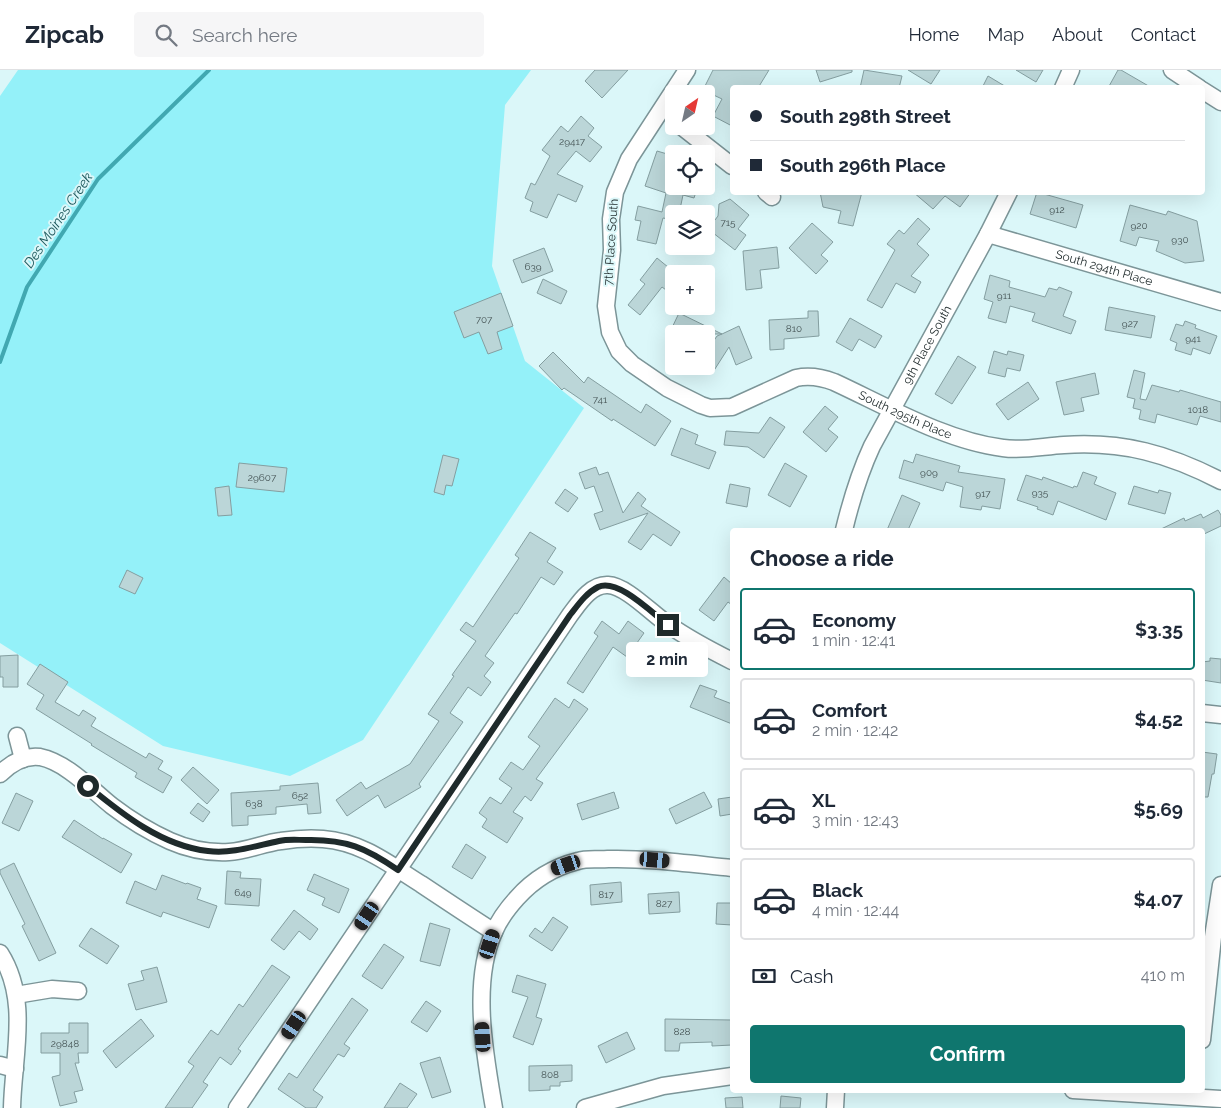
<!DOCTYPE html>
<html lang="en">
<head>
<meta charset="utf-8">
<style>
	:root { --surface:#fff; --page:#f6f6f7; --text:#1f2937; --muted:#747a83; --line:#e0e1e3; --accent:#0f766e }
	body { margin:0; font-family:Raleway,sans-serif; background:var(--page); color:var(--text); height:100vh; display:flex; flex-direction:column; font-size:19px; white-space:nowrap }
	* { box-sizing:border-box; margin:0 }
	p { font-size:16px; color:var(--muted) }
	.icon { flex:none; width:28px; height:28px; fill:none; stroke:currentColor; stroke-width:2; stroke-linecap:round; stroke-linejoin:round }
	.map { position:relative; flex:1; overflow:hidden }
	.sheet { position:absolute; left:730px; top:458px; width:475px; height:565px; display:flex; flex-direction:column; background:var(--surface); border-radius:5px; box-shadow:0 5px 20px #0002 }
	.sheet>* { flex:none }
	.guide { position:absolute; left:730px; top:15px; width:475px; height:110px; border-radius:5px; box-shadow:0 5px 20px #0002; display:grid; align-content:center; height:110px; padding:0 20px; background:var(--surface) }
	.needle { width:32px; rotate:34deg }
	.fabs { position:absolute; left:665px; top:15px; display:grid; gap:10px }
	.fabs a { display:grid; place-items:center; width:50px; height:50px; border-radius:5px; background:var(--surface); box-shadow:0 5px 20px #0002; font-size:25px }
	.end { position:absolute; width:22px; height:22px; margin:-11px; border:6px solid #1f2a2b; background:#fff; box-shadow:0 0 0 2px #fff }
	.from { border-radius:50% }
	.bubble { position:absolute; height:35px; border-radius:5px; background:var(--surface); box-shadow:0 5px 20px #0002; font-size:16px; font-weight:700; line-height:35px; text-align:center }
	.car { position:absolute; width:15px; height:30px; margin:-15px -8px; border-radius:6px; box-shadow:0 0 4px 1px #0007; background:linear-gradient(#222 24%,#8ab4d8 0 40%,#222 0 76%,#8ab4d8 0 86%,#222 0) }
	.guide b { display:flex; align-items:center; gap:18px; height:48px; font-size:19px }
	.guide b+b { border-top:1px solid var(--line) }
	.guide i { width:12px; height:12px; background:var(--text) }
	ul { padding:0; list-style:none }
	li { display:flex; align-items:center; gap:15px; height:82px; margin:0 10px 8px; padding:0 10px; border:2px solid var(--line); border-radius:5px }
	li div { flex:1 }
	li b { display:block; font-size:19px }
	li em { font-style:normal; font-weight:700 }
	li.on { border-color:var(--accent) }
	li>.icon { width:45px; height:45px; stroke-width:1.5 }
	h2 { padding:0 20px; font-size:22px; line-height:60px }
	.pay { display:flex; align-items:center; gap:12px; height:55px; padding:0 20px; font-size:19px }
	.pay p { margin-inline-start:auto }
	.cta { display:flex; gap:10px; margin-top:auto; padding:10px 20px }
	.cta a { flex:1; height:58px; border-radius:5px; background:var(--accent); color:#fff; font-size:20px; font-weight:700; line-height:58px; text-align:center }
	header { display:flex; align-items:center; gap:30px; box-sizing:border-box; height:70px; padding:0 25px; background:var(--surface); border-bottom:1px solid var(--line) }
	header strong { font-size:24px }
	nav { display:flex; gap:28px; margin-inline-start:auto; font-size:18px }
	.search { width:350px; height:45px; background:var(--page); display:flex; align-items:center; gap:12px; box-sizing:border-box; padding:0 18px; border-radius:5px; color:var(--muted); font-size:19px }
	.map>svg:first-child { display:block }
	.green { fill:#94f1f9 }
	.lines { fill:none; stroke-linecap:round; stroke-linejoin:round }
	.stream { stroke:#41a8b1; stroke-width:4 }
	.building { fill:#bbd6d8; stroke:#849ea0 }
	.minor-casing { stroke:#7c9598; stroke-width:19 }
	.minor { stroke:#fff; stroke-width:16 }
	.route { stroke:#1f2a2b; stroke-width:6 }
	.labels { text-anchor:middle; stroke-width:4; stroke-linejoin:round; paint-order:stroke }
	.number-label { font-size:10px; fill:#465556 }
	.street-label { font-size:12px; fill:#1f2a2b; stroke:#dbf7f9 }
	.water-label { font-size:14px; font-style:italic; fill:#1e585c; stroke:#dbf7f9 }
</style>
</head>
<body>
<header>
<strong>Zipcab</strong>
<div class="search"><svg class="icon" aria-label="search" viewBox="0 0 24 24"><circle cx="10" cy="10" r="6"/><path d="M15 15l6 6"/></svg>Search here</div>
<nav><a>Home</a><a>Map</a><a>About</a><a>Contact</a></nav>
</header>
<div class="map">
<svg width="1221" height="1038" viewBox="0 0 1221 1038">
	<rect width="100%" height="100%" fill="#dbf7f9"/>
	<path class="green" d="M18,0h513l-26,35 -13,161 33,95 59,47 -221,332 -73,36 -127,-30 -163,-103v-547z"/>
	<g class="lines">
		<path class="stream" d="M0,292l27,-75 71,-108 111,-109"/>
	</g>
	<path class="building" d="M595,0h33l-26,28 -17,-17z
		M713,0h56l-11,18h-26v38l-19,-10 9,-17 -19,-9z
		M816,0h36v2l-32,10z
		M864,0l38,6 -3,12h-39z
		M908,0h32l-9,14z
		M1016,0h27l-7,12z
		M1118,0h3l31,18h-44z
		M988,6l20,12h-26z
		M581,46l13,12 -6,8 14,11 -12,15 -14,-11 -19,23 26,12 -7,16 -18,-8 -11,24 -17,-7 3,-9 -8,-4 6,-15 4,2 15,-29 -8,-6 19,-24 7,6z
		M657,81l17,5v30h24l-4,12 -11,-3 -4,19h-5v6l-11,-2 -7,26 -19,-4 4,-19 -6,-1 3,-14 24,6 4,-19 -21,-7z
		M820,122h42l-9,34 -15,-3 3,-12 -18,-4z
		M913,122h58l-11,15 -15,-11 -12,13z
		M1037,122l46,13 -7,23 -46,-14z
		M730,129l19,16 -11,14 8,6 -11,15 -27,-21 10,-13 1,-12z
		M1130,135l36,10 2,-4 29,10 7,40 -19,2 -29,-12 3,-10 -20,-4 -3,9 -16,-5z
		M918,148l12,11 -13,15 12,11 -18,21 10,6 -6,11 -19,-10 -14,25 -15,-8 28,-50 -8,-6 12,-14 5,4z
		M812,153l21,19 -12,13 7,6 -12,13 -27,-26z
		M777,177l2,21 -19,2 2,18 -16,2 -3,-39z
		M544,178l9,23 -31,12 -9,-23z
		M657,188l17,14v24l-12,-9 -22,28 -12,-10 17,-21 -5,-4z
		M990,205l20,6 -1,6 36,10 4,-9 8,2 2,-3 13,5 -9,24 13,5 -5,13 -39,-13 3,-8 -25,-7 -4,17 -18,-5 5,-16 -9,-3z
		M543,209l24,12 -6,13 -24,-11z
		M501,223l12,33 -16,6 5,17 -14,5 -9,-22 -15,6 -10,-26z
		M1109,237l46,9 -4,22 -46,-8z
		M808,241h10l1,25 -35,3v10l-14,1 -1,-30 39,-2z
		M679,243l43,21 17,-8 13,32 -16,7 -7,-18 -16,25 -7,-2v-18l11,-16 5,-2h-53z
		M850,248l32,18 -7,12 -16,-9 -7,12 -16,-9z
		M1185,251l11,4 -1,3 22,8 -7,18 -17,-6 -2,7 -16,-5 2,-7 -7,-3 6,-16 7,2z
		M994,281l13,4 1,-4 16,4 -4,16 -13,-3 -2,9 -17,-4z
		M553,282l31,31 4,-6 53,36 5,-9 25,17 -16,25 -42,-27 -1,2 -48,-33 -2,2 -23,-24z
		M958,286l18,11 -24,37 -17,-10z
		M1134,300l11,3 -5,26 6,1 6,-15 27,7 1,-2 41,12v20l-21,-6 -3,9 -40,-11 -2,9 -16,-4 2,-9 -8,-2 2,-9 -8,-2z
		M1095,303l4,21 -18,4 3,13 -20,4 -8,-33z
		M1028,312l11,17 -31,21 -12,-16z
		M825,336l13,11 -10,12 10,8 -12,15 -23,-20z
		M770,347l15,10 -21,31 -16,-11 -24,-2 2,-14 33,2z
		M681,358l17,7 -3,9 21,8 -7,17 -38,-14z
		M916,384l44,12 -2,6 47,7 -5,30 -18,-3 -1,4 -21,-3 3,-20 -17,-5 -3,9 -44,-13 5,-18 9,3z
		M443,385l16,4 -7,27 -6,-1 -2,10 -10,-3z
		M239,393l48,5 -3,24 -48,-5z
		M785,393l22,13 -17,31 -22,-12z
		M596,397l3,8 9,-3 15,41 15,-21 8,7 -5,7 39,26 -9,14 -18,-12 -12,16 -13,-8 20,-29 -48,17 -6,-16 9,-3 -9,-25 -9,3 -6,-16z
		M1083,402l14,5 -3,7 22,9 -10,27 -48,-19 -5,14 -16,-6 1,-2 -21,-7 9,-25 16,5 1,-3 30,11 1,-2 3,1z
		M730,414l20,4 -3,19 -21,-4z
		M229,416l3,29 -14,1 -3,-28z
		M1134,416l24,7 1,-3 12,3 -6,21 -37,-10z
		M565,419l13,9 -10,14 -13,-9z
		M902,425l18,8 -12,27h-21z
		M1218,440l3,5v11l-19,9v-5h-43l25,-12 1,3 16,-7 2,4z
		M530,462l26,16 -9,14 16,10 -9,13 -13,-8 -24,37 -2,-1 -30,43 9,7 -10,13 7,6 -10,14 -13,-9 -18,26 13,9 -44,62 2,3 -36,21 -7,-13 -31,21 -11,-16 25,-18 5,7 44,-25 29,-43 -11,-7 26,-38 -2,-1 24,-34 -16,-11 6,-8 7,5 46,-69 -4,-3z
		M127,500l16,8 -8,16 -16,-7z
		M724,507l8,7v21l-4,-3 -14,19 -15,-11z
		M602,551l17,13 9,-13 16,12 -17,24 -14,-10 -30,46 -16,-10 31,-47 -4,-3z
		M18,585v32h-15v-10h-3v-21z
		M1210,588l11,1v24l-19,-3v-18l8,-1z
		M40,594l28,18 -13,20 24,14 4,-6 13,8 -5,8 55,32 3,-5 14,8 -5,8 14,8 -9,16 -28,-16 2,-4 -46,-28 1,-1 -56,-35 8,-14 -17,-11z
		M700,615l17,6 -3,6 18,7v20l-42,-17z
		M555,628l14,10 5,-9 14,10 -52,70 7,4 -12,18 -6,-5 -12,16 10,6 -16,25 -25,-16 5,-8 -8,-6 11,-16 11,7 11,-16 -13,-9 12,-17 12,8 17,-24 -12,-9z
		M1202,682l15,2 -3,20h-2l-4,23h-6z
		M193,697l26,23 -12,14 -26,-24z
		M318,713l3,30 -13,1 -1,-10 -31,3v7l-28,2v9l-16,1 -1,-33 49,-3v-4z
		M614,722l5,16 -37,12 -5,-16z
		M704,722l8,15 -36,17 -7,-15z
		M16,723l17,8 -14,30 -17,-8z
		M732,727v17l-12,2 -2,-17z
		M198,733l12,9 -7,10 -13,-9z
		M74,750l29,19v-1l29,16 -11,19 -59,-36z
		M466,774l20,13 -14,22 -20,-12z
		M14,793l42,90 -17,8 -17,-35 3,-2 -25,-51v-3z
		M227,801l14,1 -1,6 21,1 -2,27 -34,-2z
		M314,804l35,15 -10,24 -17,-8 3,-7 -18,-8z
		M162,805l24,9 1,-1 14,5 -4,11 20,7 -8,22 -46,-16 -2,5 -35,-14 9,-22 21,9z
		M621,812l1,20 -31,3 -1,-20z
		M679,822l1,20 -31,2 -1,-20z
		M717,833h15v22l-16,-1z
		M294,840l24,19 -8,11 -11,-9 -15,19 -13,-10z
		M553,847l15,10 -16,24 -23,-15 6,-8 7,5z
		M430,853l20,6 -10,37 -20,-5z
		M91,858l28,18 -12,18 -28,-18z
		M384,874l20,13 -22,32 -20,-13z
		M272,895l18,12 -52,72 3,2 -10,14 -11,-8 -17,25 5,3 -16,23h-27l29,-42 -6,-4 23,-32 7,5 21,-31 4,3z
		M157,897l10,35 -31,8 -8,-26 16,-4 -3,-9z
		M517,905l29,9 -10,33 6,2 -9,26 -20,-8 15,-40 -16,-5z
		M352,928l16,12 -24,34 6,4 -6,9 -6,-3 -25,36 10,7 -7,11h-10l-28,-19 11,-16 8,5z
		M426,931l15,10 -14,21 -16,-10z
		M141,949l13,17 -38,32 -13,-17z
		M665,949l67,1v25l-20,1v-4l-32,1 -1,8h-14z
		M69,953h19v30h-10l1,10h-4l8,27 -9,2 3,10 -17,4 -8,-29 8,-2v-22h-19v-20h28z
		M627,962l8,17 -29,14 -8,-17z
		M440,987l11,35 -19,6 -12,-35z
		M572,995v16l-12,1v4h-10v4l-21,1v-25z
		M400,1013l17,11 -10,14h-23z
		M781,1026l20,2 -1,10h-20z
		M742,1027l1,11h-17l-1,-10z"/>
	<g class="lines">
		<defs>
			<g id="minor">
				<path id="s1" d="M687,0l-58,89 -14,33 -4,27 1,31 -6,56 4,26 9,19 13,13 35,24 34,17 9,3 22,-1 64,-29c14,-3 25,-1 38,4 52,24 112,59 169,66 20,3 41,-2 61,-3 59,-4 105,9 157,36"/>
				<path d="M1172,0l27,18"/>
				<path d="M1063,18l8,-18"/>
				<path d="M1202,20l19,12"/>
				<path d="M681,56l51,40"/>
				<path d="M766,122l6,5"/>
				<path id="s2" d="M988,164l233,68"/>
				<path id="s3" d="M844,460c7,-29 15,-56 28,-84l116,-212 21,-42"/>
				<path d="M1202,643l19,2"/>
				<path d="M17,666l6,23"/>
				<path d="M0,704c11,-11 24,-19 40,-17 26,5 52,33 72,49 17,13 38,26 58,35 18,8 40,12 59,11 18,-1 35,-9 52,-11 13,-2 29,-3 42,-2 39,3 66,25 98,45 24,16 48,32 73,48"/>
				<path d="M0,883c30,47 13,103 12,155"/>
				<path d="M16,925l36,-6 26,2"/>
				<path d="M1202,970l11,-103 8,-52"/>
				<path d="M0,995l15,4"/>
				<path d="M1073,1020l148,9"/>
				<path d="M237,1038l333,-493c9,-12 21,-31 38,-30 19,1 45,30 61,40 20,14 41,25 63,36"/>
				<path d="M494,1038c-9,-52 -23,-125 0,-176 5,-12 14,-24 23,-34 16,-18 37,-31 61,-37 9,-3 20,-1 30,-2 42,-1 83,5 124,9"/>
				<path d="M585,1038l78,-22 69,-10"/>
				<path d="M835,1038l1,-18"/>
			</g>
		</defs>
		<use href="#minor" class="minor-casing"/>
		<use href="#minor" class="minor"/>
	</g>
	<g class="lines">
		<path class="route" d="M88,716c34,28 74,60 120,65 24,3 47,-5 71,-10 9,-2 18,-1 27,-1 40,-1 60,8 92,30l172,-255c8,-10 16,-22 28,-28 20,-9 54,26 70,38"/>
	</g>
	<g class="labels">
		<g class="number-label">
			<text x="572" y="75">29417</text>
			<text x="1057" y="143">912</text>
			<text x="728" y="156">715</text>
			<text x="1139" y="159">920</text>
			<text x="1180" y="173">930</text>
			<text x="533" y="200">639</text>
			<text x="1004" y="229">911</text>
			<text x="484" y="253">707</text>
			<text x="1130" y="257">927</text>
			<text x="794" y="262">810</text>
			<text x="1193" y="272">941</text>
			<text x="600" y="333">741</text>
			<text x="1198" y="343">1018</text>
			<text x="929" y="406">909</text>
			<text x="262" y="411">29607</text>
			<text x="1040" y="426">935</text>
			<text x="983" y="427">917</text>
			<text x="300" y="729">652</text>
			<text x="254" y="737">638</text>
			<text x="243" y="826">649</text>
			<text x="606" y="828">817</text>
			<text x="664" y="837">827</text>
			<text x="682" y="965">828</text>
			<text x="65" y="977">29848</text>
			<text x="550" y="1008">808</text>
		</g>
		<g class="street-label">
			<text transform="translate(611 172) rotate(-86)" y="4">7th Place South</text>
			<text dy="4" stroke="none"><textPath href="#s2" startOffset="121">South 294th Place</textPath></text>
			<text dy="4" stroke="none"><textPath href="#s3" startOffset="204">9th Place South</textPath></text>
			<text dy="4" stroke="none"><textPath href="#s1" startOffset="622">South 295th Place</textPath></text>
		</g>
		<g class="water-label">
			<text transform="translate(58 150) rotate(-56)" y="5">Des Moines Creek</text>
		</g>
	</g>
</svg>
<div class="fabs">
<a><svg class="needle" viewBox="-14 -14 28 28"><path d="M0-13l5 13h-10z" fill="#e53935"/><path d="M0 13l5-13h-10z" fill="#747a83"/></svg></a>
<a><svg class="icon" aria-label="locate" viewBox="0 0 24 24"><circle cx="12" cy="12" r="6"/><path d="M12 2v4M12 18v4M2 12h4M18 12h4"/></svg></a>
<a><svg class="icon" aria-label="layers" viewBox="0 0 24 24"><path d="M12 4l9 5-9 5-9-5zM3 14l9 5 9-5"/></svg></a>
<a>+</a>
<a>−</a>
</div>
<i class="end from" style="left:88px;top:716px"></i>
<i class="end" style="left:668px;top:555px"></i>
<div class="bubble" style="left:626px;top:572px;width:82px">2 min</div>
<i class="car" style="left:655px;top:790px;rotate:95deg"></i>
<i class="car" style="left:566px;top:795px;rotate:251deg"></i>
<i class="car" style="left:367px;top:846px;rotate:214deg"></i>
<i class="car" style="left:490px;top:874px;rotate:18deg"></i>
<i class="car" style="left:294px;top:955px;rotate:214deg"></i>
<i class="car" style="left:483px;top:967px;rotate:356deg"></i>
<div class="guide">
<b><i class="from"></i>South 298th Street</b>
<b><i></i>South 296th Place</b>
</div>
<section class="sheet">
<h2>Choose a ride</h2>
<ul>
<li class="on"><svg class="icon" aria-label="car" viewBox="0 0 24 24"><path d="M5 17H2v-5l4-1 3-4h7l3 4 3 1v5h-3M9 17h6M6 11h13"/><circle cx="7" cy="17" r="2"/><circle cx="17" cy="17" r="2"/></svg><div><b>Economy</b><p>1 min · 12:41</p></div><em>$3.35</em></li>
<li><svg class="icon" aria-label="car" viewBox="0 0 24 24"><path d="M5 17H2v-5l4-1 3-4h7l3 4 3 1v5h-3M9 17h6M6 11h13"/><circle cx="7" cy="17" r="2"/><circle cx="17" cy="17" r="2"/></svg><div><b>Comfort</b><p>2 min · 12:42</p></div><em>$4.52</em></li>
<li><svg class="icon" aria-label="car" viewBox="0 0 24 24"><path d="M5 17H2v-5l4-1 3-4h7l3 4 3 1v5h-3M9 17h6M6 11h13"/><circle cx="7" cy="17" r="2"/><circle cx="17" cy="17" r="2"/></svg><div><b>XL</b><p>3 min · 12:43</p></div><em>$5.69</em></li>
<li><svg class="icon" aria-label="car" viewBox="0 0 24 24"><path d="M5 17H2v-5l4-1 3-4h7l3 4 3 1v5h-3M9 17h6M6 11h13"/><circle cx="7" cy="17" r="2"/><circle cx="17" cy="17" r="2"/></svg><div><b>Black</b><p>4 min · 12:44</p></div><em>$4.07</em></li>
</ul>
<div class="pay"><svg class="icon" aria-label="cash" viewBox="0 0 24 24"><path d="M3 7h18v10H3z"/><circle cx="12" cy="12" r="2"/></svg>Cash<p>410 m</p></div>
<div class="cta"><a>Confirm</a></div>
</section>
</div>
</body>
</html>
